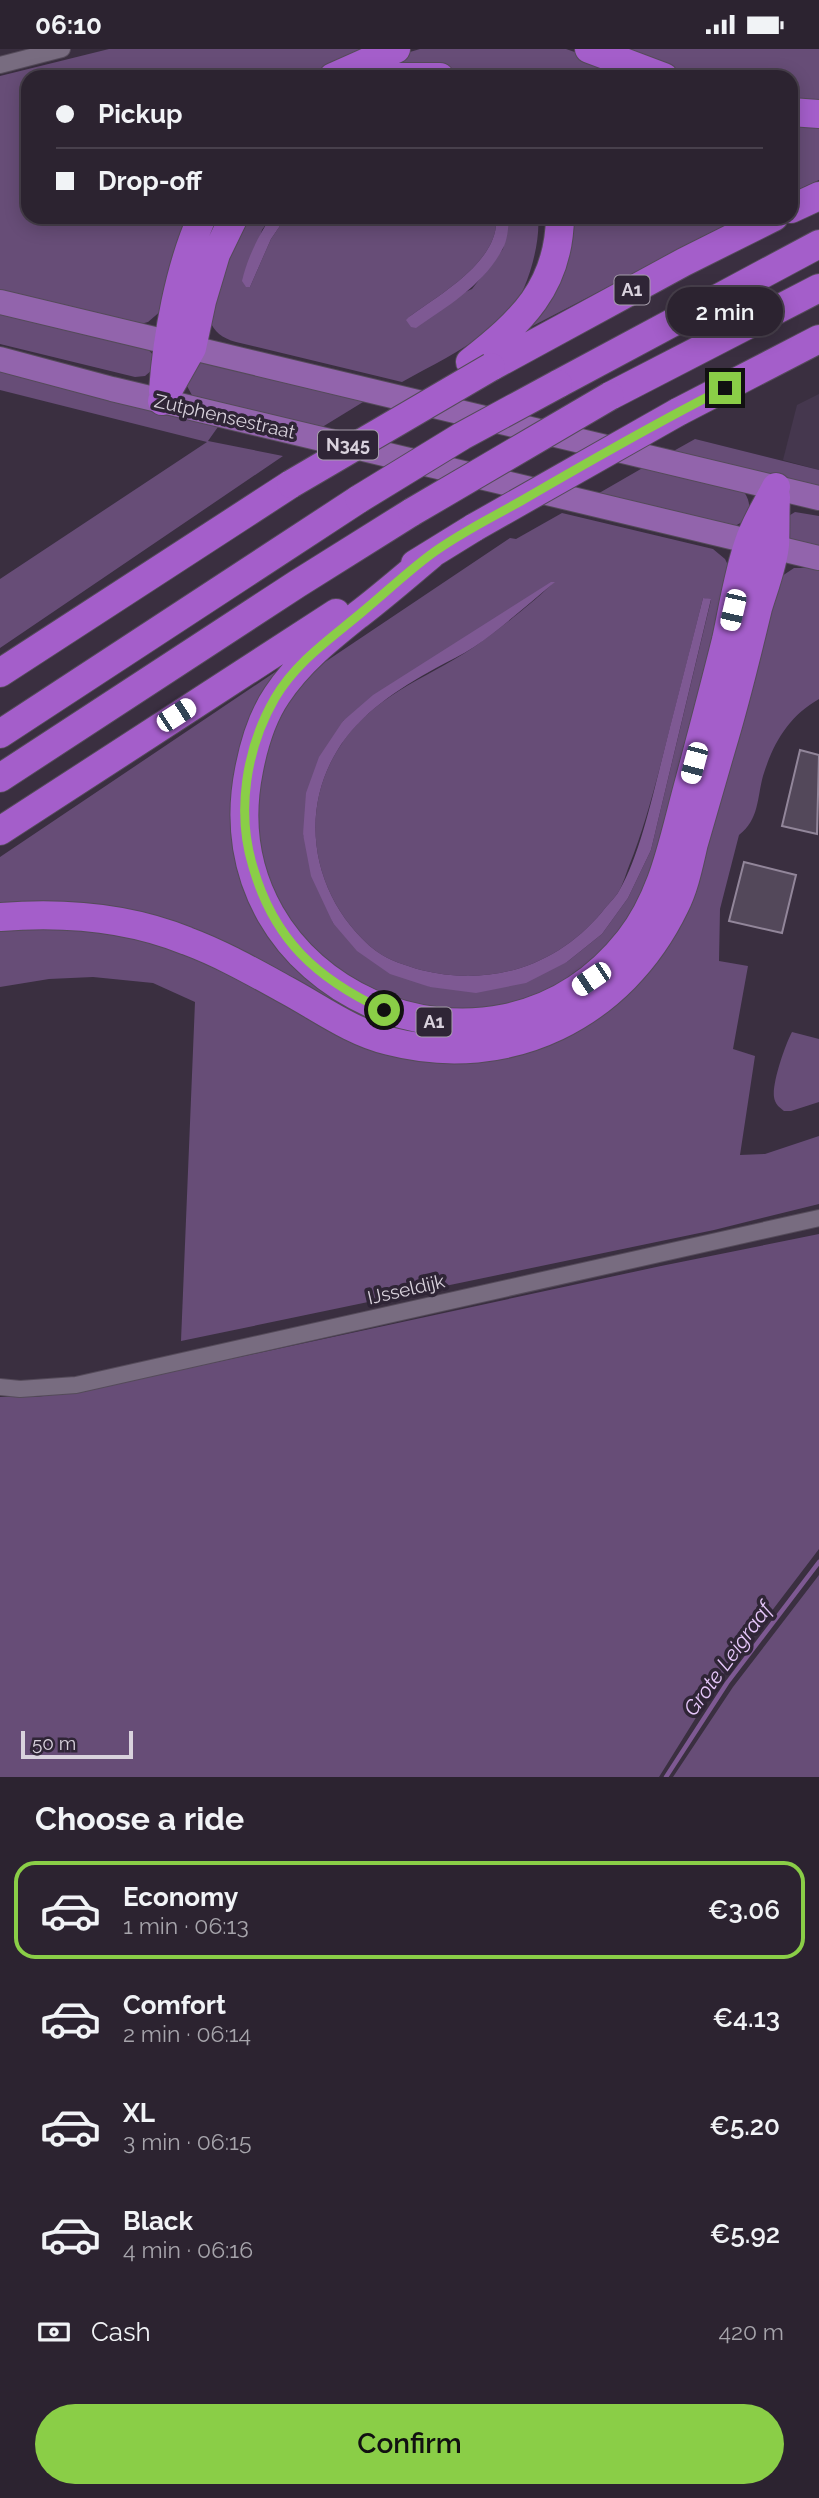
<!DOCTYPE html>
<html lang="en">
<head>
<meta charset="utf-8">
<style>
	:root { --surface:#2c2330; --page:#342b38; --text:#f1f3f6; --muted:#a6a4ab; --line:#48404c; --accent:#8ace47 }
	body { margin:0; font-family:Raleway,sans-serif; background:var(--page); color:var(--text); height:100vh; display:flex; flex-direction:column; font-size:26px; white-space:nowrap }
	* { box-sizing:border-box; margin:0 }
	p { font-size:23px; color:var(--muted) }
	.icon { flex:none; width:38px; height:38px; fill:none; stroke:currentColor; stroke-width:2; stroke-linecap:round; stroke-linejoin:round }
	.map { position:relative; height:1728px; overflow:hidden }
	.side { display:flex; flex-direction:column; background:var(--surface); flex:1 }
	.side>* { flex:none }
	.banner { position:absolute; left:21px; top:21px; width:777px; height:154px; border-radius:21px; box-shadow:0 4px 18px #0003,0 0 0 2px var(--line); display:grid; align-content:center; height:154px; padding:0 35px; background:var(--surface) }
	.scale { position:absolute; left:21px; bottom:18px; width:112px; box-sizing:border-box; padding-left:7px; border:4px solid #d9d2dd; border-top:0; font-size:19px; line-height:24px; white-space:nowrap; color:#d9d2dd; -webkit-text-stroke:5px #2f2536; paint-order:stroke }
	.end { position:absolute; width:32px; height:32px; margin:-16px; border:9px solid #8ace47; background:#111; box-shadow:0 0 0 4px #111 }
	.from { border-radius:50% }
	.bubble { position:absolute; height:49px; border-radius:24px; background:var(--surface); box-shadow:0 4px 18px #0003,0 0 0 2px var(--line); font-size:23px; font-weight:600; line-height:49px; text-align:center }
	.car { position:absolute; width:21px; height:42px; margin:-21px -10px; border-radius:9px; box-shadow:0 0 5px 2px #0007; background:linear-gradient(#fff 24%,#345 0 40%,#fff 0 76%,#345 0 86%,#fff 0) }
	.banner b { display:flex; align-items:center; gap:24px; height:66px; font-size:26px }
	.banner b+b { border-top:2px solid var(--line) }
	.banner i { width:18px; height:18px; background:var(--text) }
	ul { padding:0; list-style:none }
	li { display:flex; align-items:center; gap:21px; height:98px; margin:0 14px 10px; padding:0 21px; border:4px solid transparent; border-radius:21px }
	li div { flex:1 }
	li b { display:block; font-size:26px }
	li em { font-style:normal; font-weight:600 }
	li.on { border-color:var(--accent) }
	li>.icon { width:63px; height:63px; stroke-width:1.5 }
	h2 { padding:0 35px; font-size:32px; line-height:84px }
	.pay { display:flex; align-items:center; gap:18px; height:77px; padding:0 35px; font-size:26px }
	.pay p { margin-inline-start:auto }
	.button { display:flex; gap:14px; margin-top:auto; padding:14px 35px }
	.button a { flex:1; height:80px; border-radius:42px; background:var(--accent); color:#111; font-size:28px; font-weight:600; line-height:80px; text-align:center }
	.status { display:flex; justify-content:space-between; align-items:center; height:49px; padding:0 35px; background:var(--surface); direction:ltr }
	.status svg { height:19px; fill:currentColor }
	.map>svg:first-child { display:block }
	.built { fill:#45374e }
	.green { fill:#674d77; fill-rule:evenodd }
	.water { fill:#7e5993 }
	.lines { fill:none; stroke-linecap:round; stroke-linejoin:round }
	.stream { stroke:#7e5993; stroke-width:4.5 }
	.building { fill:#53485a; stroke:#92869a; stroke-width:2 }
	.minor-casing { stroke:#554b5a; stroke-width:18 }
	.primary-casing { stroke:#554b5a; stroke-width:26 }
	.motorway-casing { stroke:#554b5a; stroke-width:30 }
	.minor { stroke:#786c80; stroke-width:16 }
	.primary { stroke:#9264ac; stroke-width:24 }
	.motorway { stroke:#a45eca; stroke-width:28 }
	.motorway-bridge-casing { stroke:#554b5a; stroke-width:30; stroke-linecap:butt }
	.motorway-bridge { stroke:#a45eca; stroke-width:28 }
	.route { stroke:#8ace47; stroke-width:9 }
	.labels { text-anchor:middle; stroke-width:7; stroke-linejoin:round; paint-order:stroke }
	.shield { fill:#2f2536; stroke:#a69eab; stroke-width:2 }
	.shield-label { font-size:18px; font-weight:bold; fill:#d9d2dd }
	.street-label { font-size:19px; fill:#d9d2dd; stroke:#2f2536 }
	.water-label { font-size:21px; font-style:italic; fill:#e7c8fb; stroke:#2f2536 }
</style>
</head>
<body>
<div class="status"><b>06:10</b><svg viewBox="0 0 49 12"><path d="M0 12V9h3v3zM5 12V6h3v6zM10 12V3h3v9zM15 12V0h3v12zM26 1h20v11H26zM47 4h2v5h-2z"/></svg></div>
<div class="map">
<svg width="819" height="1728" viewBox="0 0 819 1728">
	<rect width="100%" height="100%" fill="#3a2f40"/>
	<path class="built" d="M819,345v76l-36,-10 14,-55z"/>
	<path class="green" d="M109,0h251l-53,28h-279v140h162l-28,93 -14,12 -11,3 -137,-31v-218z
		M420,0h146l81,28h-176c-31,-12 -68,-11 -99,-1l-6,-11z
		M622,0h197v52l-28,-1v-23h-93z
		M791,67l28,4v60l-28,13z
		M249,168h22l-9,13 -16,57h4l21,-48 15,-22h210c4,44 -56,77 -87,100l63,-28 31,-40 6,-32h29c3,29 -13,81 -33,103 -4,4 -12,8 -18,12 -26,19 -56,34 -85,50l-166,-40c-14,-4 -22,-10 -27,-23l26,-80z
		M571,168h172l-222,115 32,-36 10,-26z
		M0,263l148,37 5,6 -1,15 -7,6 -10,1 -135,-33z
		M200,313l168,37 -49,30 -126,-32 -6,-11z
		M0,322l220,53 -12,17 75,15 -283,192v-69l207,-137 -207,-52z
		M695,390l124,31v19l-149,-36z
		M646,417l98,26c11,15 4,32 -14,35l-136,-31z
		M795,463l24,4v32l-30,-9 -2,-22z
		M562,464l151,36 12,10 6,12 48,7 15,-10h25v131c-30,17 -46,44 -56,77 -6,22 -4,44 -24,59l-19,74 -1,52 29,5 -15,83 22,7 -15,99 25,-1 54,-18v68l-105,26 -533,111 14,-339 -42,-19 -60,-6 -44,2 -49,8v-130l287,-193 16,18 22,-20 185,-124 6,1zM554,533c-20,20 -57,49 -80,65 -51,34 -103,48 -137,104 -41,67 -21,152 39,200 12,9 31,15 45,19 69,17 135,-3 181,-58 5,-7 13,-14 17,-21 4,-7 7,-17 10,-25 13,-32 22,-65 31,-99 14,-56 29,-112 43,-169l8,2 -60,250 -23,48 -26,36 -35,28 -137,25 -97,-64 -30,-89 40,-113z
		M792,983l27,7v63l-28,9h-7c-5,-4 -9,-7 -10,-14 -2,-14 11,-52 18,-65z
		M819,1185v315l-99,130 -61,98h-659v-380h35l43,-5 583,-126z
		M819,1526v202h-146l60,-90z"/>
	<path class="water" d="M271,168h15l-15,22 -21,48h-4l-4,-6c5,-22 16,-45 29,-64z
		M496,168h13c-1,11 -1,23 -7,33 -19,35 -54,56 -86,78l-5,-1 -5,-7 3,-3c31,-23 91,-56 87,-100z
		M551,533h4c-27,22 -53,46 -81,65 -12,8 -26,14 -38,21 -38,21 -76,45 -99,83 -41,67 -21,152 39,200 12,9 31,15 45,19 69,17 135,-3 181,-58 5,-7 13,-14 17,-21 19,-32 32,-88 41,-124 14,-57 29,-113 43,-169l8,1 -60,251 -23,48 -26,36 -35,28 -41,21 -50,10 -46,-6 -40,-13 -33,-23 -24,-28 -22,-47 -8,-42 3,-41 13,-36 24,-36 30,-26z"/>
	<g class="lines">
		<path class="stream" d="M666,1728l61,-94 92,-121"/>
	</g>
	<path class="building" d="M800,701l19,5 -2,79 -35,-8z
		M744,813l52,13 -14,58 -53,-12z"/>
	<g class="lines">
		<defs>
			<path id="minor" d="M0,16l62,-16
				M0,1338l20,2 56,-4 743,-167"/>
			<path id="primary" d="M0,253l819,196
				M0,310l112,30 707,169"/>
			<path id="motorway" d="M589,0l75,28
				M333,28l63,-28
				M399,28h41
				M791,63l28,2
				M791,160l28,-13
				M470,313c51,-40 89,-75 90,-145
				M491,318l193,-105 90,-45
				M558,335l261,-140
				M163,342c4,-55 16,-123 39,-174
				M610,347l209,-108
				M162,352l30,-53 10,-47 14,-47 18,-37
				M678,363l141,-73
				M431,506c-24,20 -48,41 -73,60 -30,24 -59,47 -81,80 -15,22 -23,49 -28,75 -44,220 242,345 380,170 33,-42 43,-94 56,-143 14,-52 28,-105 41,-157 7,-32 12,-67 23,-98 6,-19 18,-37 27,-55
				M415,515l60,-37
				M0,624l291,-189
				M0,685l359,-235
				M0,729l297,-194 115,-72
				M0,782l336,-218
				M0,868c63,-5 128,0 187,24 35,13 68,32 101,50 33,18 64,41 101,50 120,31 233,-25 286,-135 10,-20 14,-42 19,-63 9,-32 19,-65 28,-97 14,-46 25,-92 36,-138 6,-20 15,-43 17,-63 1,-16 0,-32 1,-48"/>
		</defs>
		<use href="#minor" class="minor-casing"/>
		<use href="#primary" class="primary-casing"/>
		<use href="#motorway" class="motorway-casing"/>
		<use href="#minor" class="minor"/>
		<use href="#primary" class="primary"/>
		<use href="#motorway" class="motorway"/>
		<defs>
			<path id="motorway-bridge" d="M291,435l200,-117
				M359,450l103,-63 96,-52
				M412,463l198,-116
				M475,478l203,-115"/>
		</defs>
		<use href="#motorway-bridge" class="motorway-bridge-casing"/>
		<use href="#motorway-bridge" class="motorway-bridge"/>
	</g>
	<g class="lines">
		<path class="route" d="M384,961c-67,-31 -110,-70 -131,-143 -17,-55 -7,-119 22,-169 21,-36 55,-59 86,-85 23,-19 45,-40 69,-58 28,-21 61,-37 91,-54 67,-39 135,-78 204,-113"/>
	</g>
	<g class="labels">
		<g class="shield">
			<rect x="614.5" y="226.5" width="35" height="29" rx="5"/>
			<rect x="318" y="381.5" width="60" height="29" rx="5"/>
			<rect x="416.5" y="958.5" width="35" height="29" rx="5"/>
		</g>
		<g class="shield-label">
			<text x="632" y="247">A1</text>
			<text x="348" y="402">N345</text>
			<text x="434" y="979">A1</text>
		</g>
		<g class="street-label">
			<text transform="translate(225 367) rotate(13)" y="7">Zutphensestraat</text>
			<text transform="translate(406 1240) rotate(-13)" y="7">IJsseldijk</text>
		</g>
		<g class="water-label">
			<text transform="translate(728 1610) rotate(-54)" y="7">Grote Leigraaf</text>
		</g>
	</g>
</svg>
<div class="scale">50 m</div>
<i class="end from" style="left:384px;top:961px"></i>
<i class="end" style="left:725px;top:339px"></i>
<div class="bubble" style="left:667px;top:238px;width:116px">2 min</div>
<i class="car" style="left:733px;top:561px;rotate:193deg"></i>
<i class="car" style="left:176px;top:666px;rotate:57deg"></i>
<i class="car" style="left:694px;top:714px;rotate:195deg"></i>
<i class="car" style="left:591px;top:930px;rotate:236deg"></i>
<div class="banner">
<b><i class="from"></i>Pickup</b>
<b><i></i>Drop-off</b>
</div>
</div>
<section class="side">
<h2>Choose a ride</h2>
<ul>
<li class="on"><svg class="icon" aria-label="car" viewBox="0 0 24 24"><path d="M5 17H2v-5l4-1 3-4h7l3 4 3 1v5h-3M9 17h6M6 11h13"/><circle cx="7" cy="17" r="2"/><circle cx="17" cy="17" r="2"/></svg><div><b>Economy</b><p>1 min · 06:13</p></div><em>€3.06</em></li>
<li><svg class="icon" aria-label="car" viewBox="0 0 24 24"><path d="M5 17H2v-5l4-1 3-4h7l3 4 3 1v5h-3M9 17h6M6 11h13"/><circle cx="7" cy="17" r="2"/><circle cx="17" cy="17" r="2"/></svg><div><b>Comfort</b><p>2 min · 06:14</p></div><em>€4.13</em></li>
<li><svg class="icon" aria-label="car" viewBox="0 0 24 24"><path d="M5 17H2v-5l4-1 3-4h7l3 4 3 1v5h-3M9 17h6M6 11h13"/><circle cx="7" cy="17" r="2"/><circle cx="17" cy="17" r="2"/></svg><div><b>XL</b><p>3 min · 06:15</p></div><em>€5.20</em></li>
<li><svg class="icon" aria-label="car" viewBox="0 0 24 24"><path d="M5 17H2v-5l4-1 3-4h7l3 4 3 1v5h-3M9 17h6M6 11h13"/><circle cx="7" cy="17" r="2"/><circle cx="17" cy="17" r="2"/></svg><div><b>Black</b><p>4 min · 06:16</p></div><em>€5.92</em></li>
</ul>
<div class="pay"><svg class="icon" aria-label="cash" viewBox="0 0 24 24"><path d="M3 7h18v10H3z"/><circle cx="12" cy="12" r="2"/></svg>Cash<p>420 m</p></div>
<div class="button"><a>Confirm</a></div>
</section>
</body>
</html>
